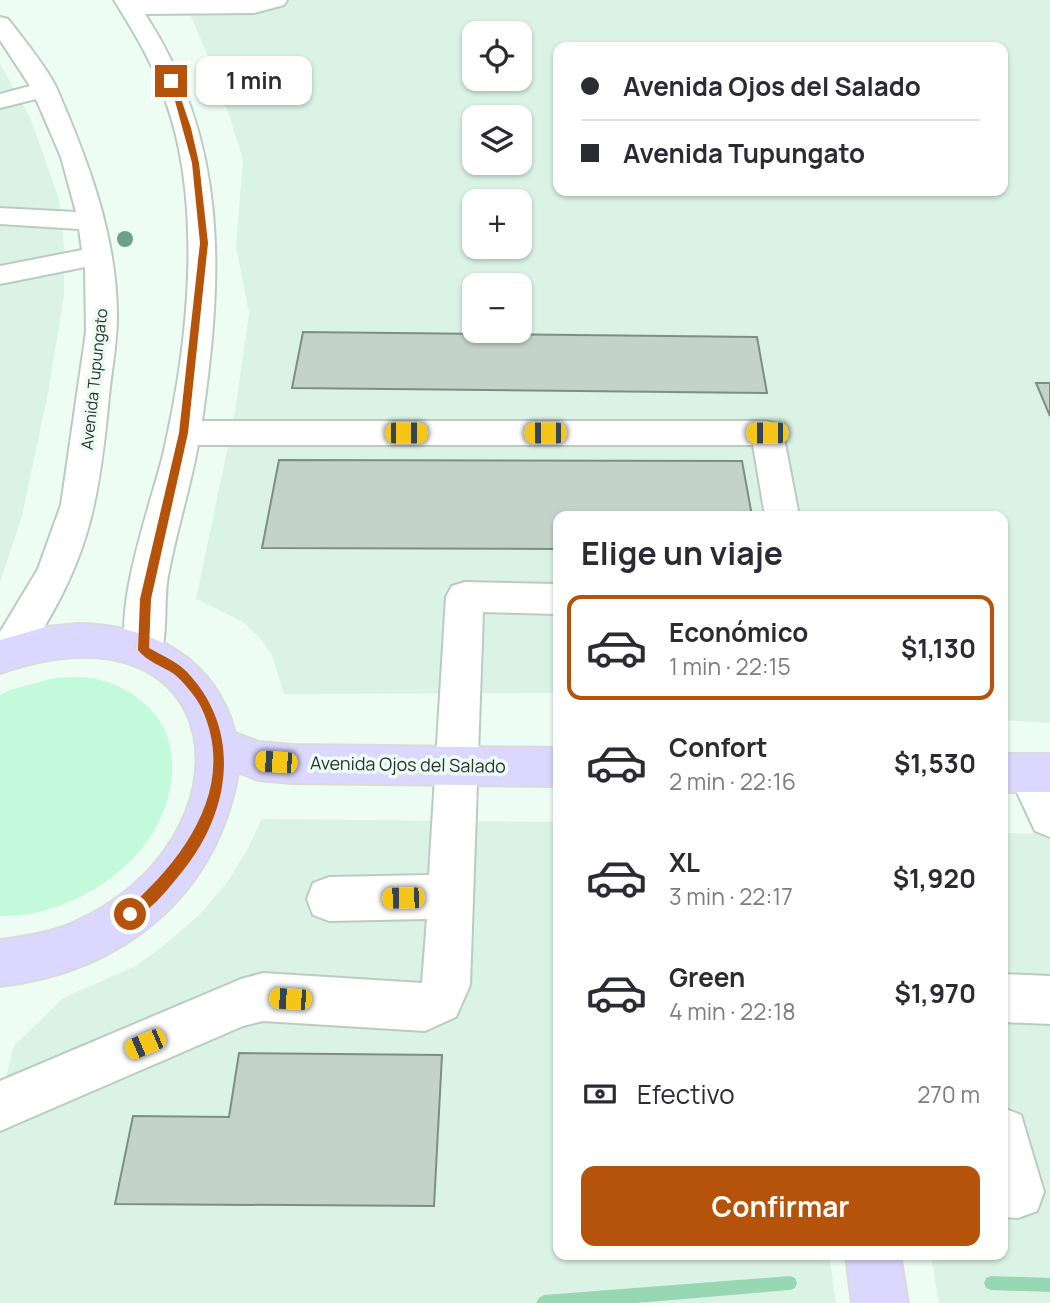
<!DOCTYPE html>
<html lang="es">
<head>
<meta charset="utf-8">
<style>
	:root { --surface:#fff; --page:#f2f2f3; --text:#2b2b33; --muted:#7c7c81; --line:#e1e1e2; --accent:#b45309 }
	body { margin:0; font-family:Manrope,sans-serif; background:var(--page); color:var(--text); height:100vh; display:flex; flex-direction:column; font-size:26px; white-space:nowrap }
	* { box-sizing:border-box; margin:0 }
	p { font-size:23px; color:var(--muted) }
	.icon { flex:none; width:38px; height:38px; fill:none; stroke:currentColor; stroke-width:2; stroke-linecap:round; stroke-linejoin:round }
	.map { position:relative; flex:1; overflow:hidden }
	.panel { position:absolute; left:553px; top:511px; width:455px; height:749px; display:flex; flex-direction:column; background:var(--surface); border-radius:14px; box-shadow:0 2px 5px #0004 }
	.panel>* { flex:none }
	.hud { position:absolute; left:553px; top:42px; width:455px; height:154px; border-radius:14px; box-shadow:0 2px 5px #0004; display:grid; align-content:center; height:154px; padding:0 28px; background:var(--surface) }
	.controls { position:absolute; left:462px; top:21px; display:grid; gap:14px }
	.controls a { display:grid; place-items:center; width:70px; height:70px; border-radius:14px; background:var(--surface); box-shadow:0 2px 5px #0004; font-size:35px }
	.end { position:absolute; width:32px; height:32px; margin:-16px; border:9px solid #b45309; background:#fff; box-shadow:0 0 0 4px #fff }
	.from { border-radius:50% }
	.bubble { position:absolute; height:49px; border-radius:14px; background:var(--surface); box-shadow:0 2px 5px #0004; font-size:23px; font-weight:700; line-height:49px; text-align:center }
	.car { position:absolute; width:21px; height:42px; margin:-21px -10px; border-radius:9px; box-shadow:0 0 5px 2px #0007; background:linear-gradient(#f5c518 24%,#345 0 40%,#f5c518 0 76%,#345 0 86%,#f5c518 0) }
	.hud b { display:flex; align-items:center; gap:24px; height:66px; font-size:26px }
	.hud b+b { border-top:2px solid var(--line) }
	.hud i { width:18px; height:18px; background:var(--text) }
	ul { padding:0; list-style:none }
	li { display:flex; align-items:center; gap:21px; height:105px; margin:0 14px 10px; padding:0 14px; border:4px solid transparent; border-radius:14px }
	li div { flex:1 }
	li b { display:block; font-size:26px }
	li em { font-style:normal; font-weight:700 }
	li.selected { border-color:var(--accent) }
	li>.icon { width:63px; height:63px; stroke-width:1.5 }
	h2 { padding:0 28px; font-size:32px; line-height:84px }
	.pay { display:flex; align-items:center; gap:18px; height:77px; padding:0 28px; font-size:26px }
	.pay p { margin-inline-start:auto }
	.primary-button { display:flex; gap:14px; margin-top:auto; padding:14px 28px }
	.primary-button a { flex:1; height:80px; border-radius:14px; background:var(--accent); color:#fff; font-size:28px; font-weight:700; line-height:80px; text-align:center }
	.map>svg:first-child { display:block }
	.built { fill:#dbf3e5; fill-rule:evenodd }
	.green { fill:#c3fadb }
	.lines { fill:none; stroke-linecap:round; stroke-linejoin:round }
	.stream { fill:#97d7b4; fill-rule:evenodd }
	.building { fill:#c3d3ca; stroke:#7f8e85; stroke-width:2 }
	.minor-casing { stroke:#bbcbc2; stroke-width:4 }
	.major-casing { stroke:#d9dad9; stroke-width:4 }
	.minor { fill:#fff; fill-rule:evenodd }
	.major { fill:#dbd7fe; fill-rule:evenodd }
	.tree { fill:#6ba18c }
	.route { fill:#b45309 }
	.labels { text-anchor:middle; stroke-width:7; stroke-linejoin:round; paint-order:stroke }
	.far-street-label { font-size:16px; fill:#2b312e; stroke:#edfdf4 }
	.street-label { font-size:18px; fill:#2b312e; stroke:#edfdf4 }
</style>
</head>
<body>
<div class="map">
<svg width="1050" height="1303" viewBox="0 0 1050 1303">
	<rect width="100%" height="100%" fill="#edfdf4"/>
	<path class="built" d="M184,0h866v723l-47,-3v-204h-445v177l-274,1 -12,-39 -13,-18 -16,-15 -47,-23 39,-187 14,-99 -13,-66 7,-88 -27,-84zM474,33h46v46h-46zM558,47h445v144h-445zM474,117h46v46h-46zM474,201h46v46h-46zM474,285h46v46h-46z
		M0,64l30,53 29,82 5,49v48l-16,97 -26,123 -22,66z
		M262,819l296,3v433h271l7,48h-836v-203l14,-54 49,-48 73,-32 32,-24 31,-27 27,-31 20,-32z
		M1003,833l47,1v469h-111l-8,-48h72z"/>
	<path class="green" d="M54,678c13,0 29,-2 42,1 20,4 37,14 51,27 20,18 26,41 25,67 -4,82 -95,145 -172,143v-221l10,-5z"/>
	<g class="lines">
		<path class="stream" d="M790,1276l5,2 2,5 -2,5 -5,2 -154,13h-100l3,-5 5,-3z
			M991,1276l59,2v14l-59,-2 -5,-2 -2,-5 2,-5z"/>
	</g>
	<path class="building" d="M303,332l454,5 10,56 -475,-5z
		M1036,383h14v33z
		M279,460l463,1 10,55h-194v33l-296,-1z
		M239,1053l203,2 -8,151 -319,-2 18,-88 96,1z"/>
	<g class="lines">
		<defs>
			<path id="minor" d="M114,0h173l-3,5 -30,8 -109,1c84,129 78,261 57,407h565l12,4 4,8 16,83h-34l-12,-71h-555c-8,44 -22,87 -30,131 -5,26 1,63 -10,85l-14,5 -14,-5c-21,-44 21,-157 33,-206 25,-108 41,-250 2,-356 -12,-36 -31,-67 -51,-99z
				M0,17l8,2c14,18 40,50 49,70 31,72 60,147 60,228 0,30 -7,60 -9,90 -9,89 -18,144 -65,222 -9,15 -22,47 -43,39v-36l38,-63 23,-64 25,-173 -1,-65 -85,17v-18l82,-16 -3,-21 -79,-5v-16l76,4 -15,-55 -25,-58 -36,9v-14l30,-8 -30,-46z
				M465,582l93,2v30l-75,-2 -13,373 -14,32 -31,14 -162,-10 -20,5 -243,105v-50l241,-102 22,-6 159,10 5,-64 -98,2 -16,-6 -6,-16 6,-16 16,-6 100,-2 17,-278 6,-11z
				M1029,754l15,6 6,12v65l-15,-6 -27,-58 6,-13z
				M1003,974l47,2v48l-47,-2z
				M1003,1108l18,7 23,77 -7,19 -19,7 -15,-1z"/>
			<path id="major" d="M78,624c74,1 137,34 157,109l24,9 34,3 265,3v38l-265,-3 -35,-3 -20,-8c-21,124 -116,200 -238,214v-46c24,-3 50,-7 73,-17 187,-83 161,-331 -73,-250v-33l46,-13z
				M1003,754h47v38h-47z
				M846,1255h54l8,48h-56z"/>
		</defs>
		<use href="#minor" class="minor-casing"/>
		<use href="#major" class="major-casing"/>
		<use href="#minor" class="minor"/>
		<use href="#major" class="major"/>
	</g>
	<circle class="tree" cx="125" cy="239" r="8"/>
	<path class="route" d="M169,79l6,2 16,47 8,35 9,80 -20,190 -37,166 -2,49c12,7 27,13 37,23 59,61 44,146 -9,207 -12,15 -29,35 -47,43l-6,-7 2,-4c57,-50 113,-123 75,-203 -5,-10 -18,-26 -27,-33 -12,-8 -28,-13 -36,-24l2,-51 39,-166 21,-190 -8,-80z"/>
	<g class="labels">
		<g class="far-street-label">
			<text transform="translate(94 379) rotate(-84)" y="6">Avenida Tupungato</text>
		</g>
		<g class="street-label">
			<text transform="translate(408 765) rotate(1)" y="6">Avenida Ojos del Salado</text>
		</g>
	</g>
</svg>
<div class="controls">
<a><svg class="icon" aria-label="locate" viewBox="0 0 24 24"><circle cx="12" cy="12" r="6"/><path d="M12 2v4M12 18v4M2 12h4M18 12h4"/></svg></a>
<a><svg class="icon" aria-label="layers" viewBox="0 0 24 24"><path d="M12 4l9 5-9 5-9-5zM3 14l9 5 9-5"/></svg></a>
<a>+</a>
<a>−</a>
</div>
<i class="end from" style="left:130px;top:914px"></i>
<i class="end" style="left:171px;top:81px"></i>
<div class="bubble" style="left:196px;top:56px;width:116px">1 min</div>
<i class="car" style="left:406px;top:433px;rotate:90deg"></i>
<i class="car" style="left:545px;top:433px;rotate:270deg"></i>
<i class="car" style="left:767px;top:433px;rotate:270deg"></i>
<i class="car" style="left:276px;top:762px;rotate:274deg"></i>
<i class="car" style="left:403px;top:898px;rotate:269deg"></i>
<i class="car" style="left:290px;top:999px;rotate:273deg"></i>
<i class="car" style="left:145px;top:1044px;rotate:247deg"></i>
<div class="hud">
<b><i class="from"></i>Avenida Ojos del Salado</b>
<b><i></i>Avenida Tupungato</b>
</div>
<section class="panel">
<h2>Elige un viaje</h2>
<ul>
<li class="selected"><svg class="icon" aria-label="car" viewBox="0 0 24 24"><path d="M5 17H2v-5l4-1 3-4h7l3 4 3 1v5h-3M9 17h6M6 11h13"/><circle cx="7" cy="17" r="2"/><circle cx="17" cy="17" r="2"/></svg><div><b>Económico</b><p>1 min · 22:15</p></div><em>$1,130</em></li>
<li><svg class="icon" aria-label="car" viewBox="0 0 24 24"><path d="M5 17H2v-5l4-1 3-4h7l3 4 3 1v5h-3M9 17h6M6 11h13"/><circle cx="7" cy="17" r="2"/><circle cx="17" cy="17" r="2"/></svg><div><b>Confort</b><p>2 min · 22:16</p></div><em>$1,530</em></li>
<li><svg class="icon" aria-label="car" viewBox="0 0 24 24"><path d="M5 17H2v-5l4-1 3-4h7l3 4 3 1v5h-3M9 17h6M6 11h13"/><circle cx="7" cy="17" r="2"/><circle cx="17" cy="17" r="2"/></svg><div><b>XL</b><p>3 min · 22:17</p></div><em>$1,920</em></li>
<li><svg class="icon" aria-label="car" viewBox="0 0 24 24"><path d="M5 17H2v-5l4-1 3-4h7l3 4 3 1v5h-3M9 17h6M6 11h13"/><circle cx="7" cy="17" r="2"/><circle cx="17" cy="17" r="2"/></svg><div><b>Green</b><p>4 min · 22:18</p></div><em>$1,970</em></li>
</ul>
<div class="pay"><svg class="icon" aria-label="cash" viewBox="0 0 24 24"><path d="M3 7h18v10H3z"/><circle cx="12" cy="12" r="2"/></svg>Efectivo<p>270 m</p></div>
<div class="primary-button"><a>Confirmar</a></div>
</section>
</div>
</body>
</html>
